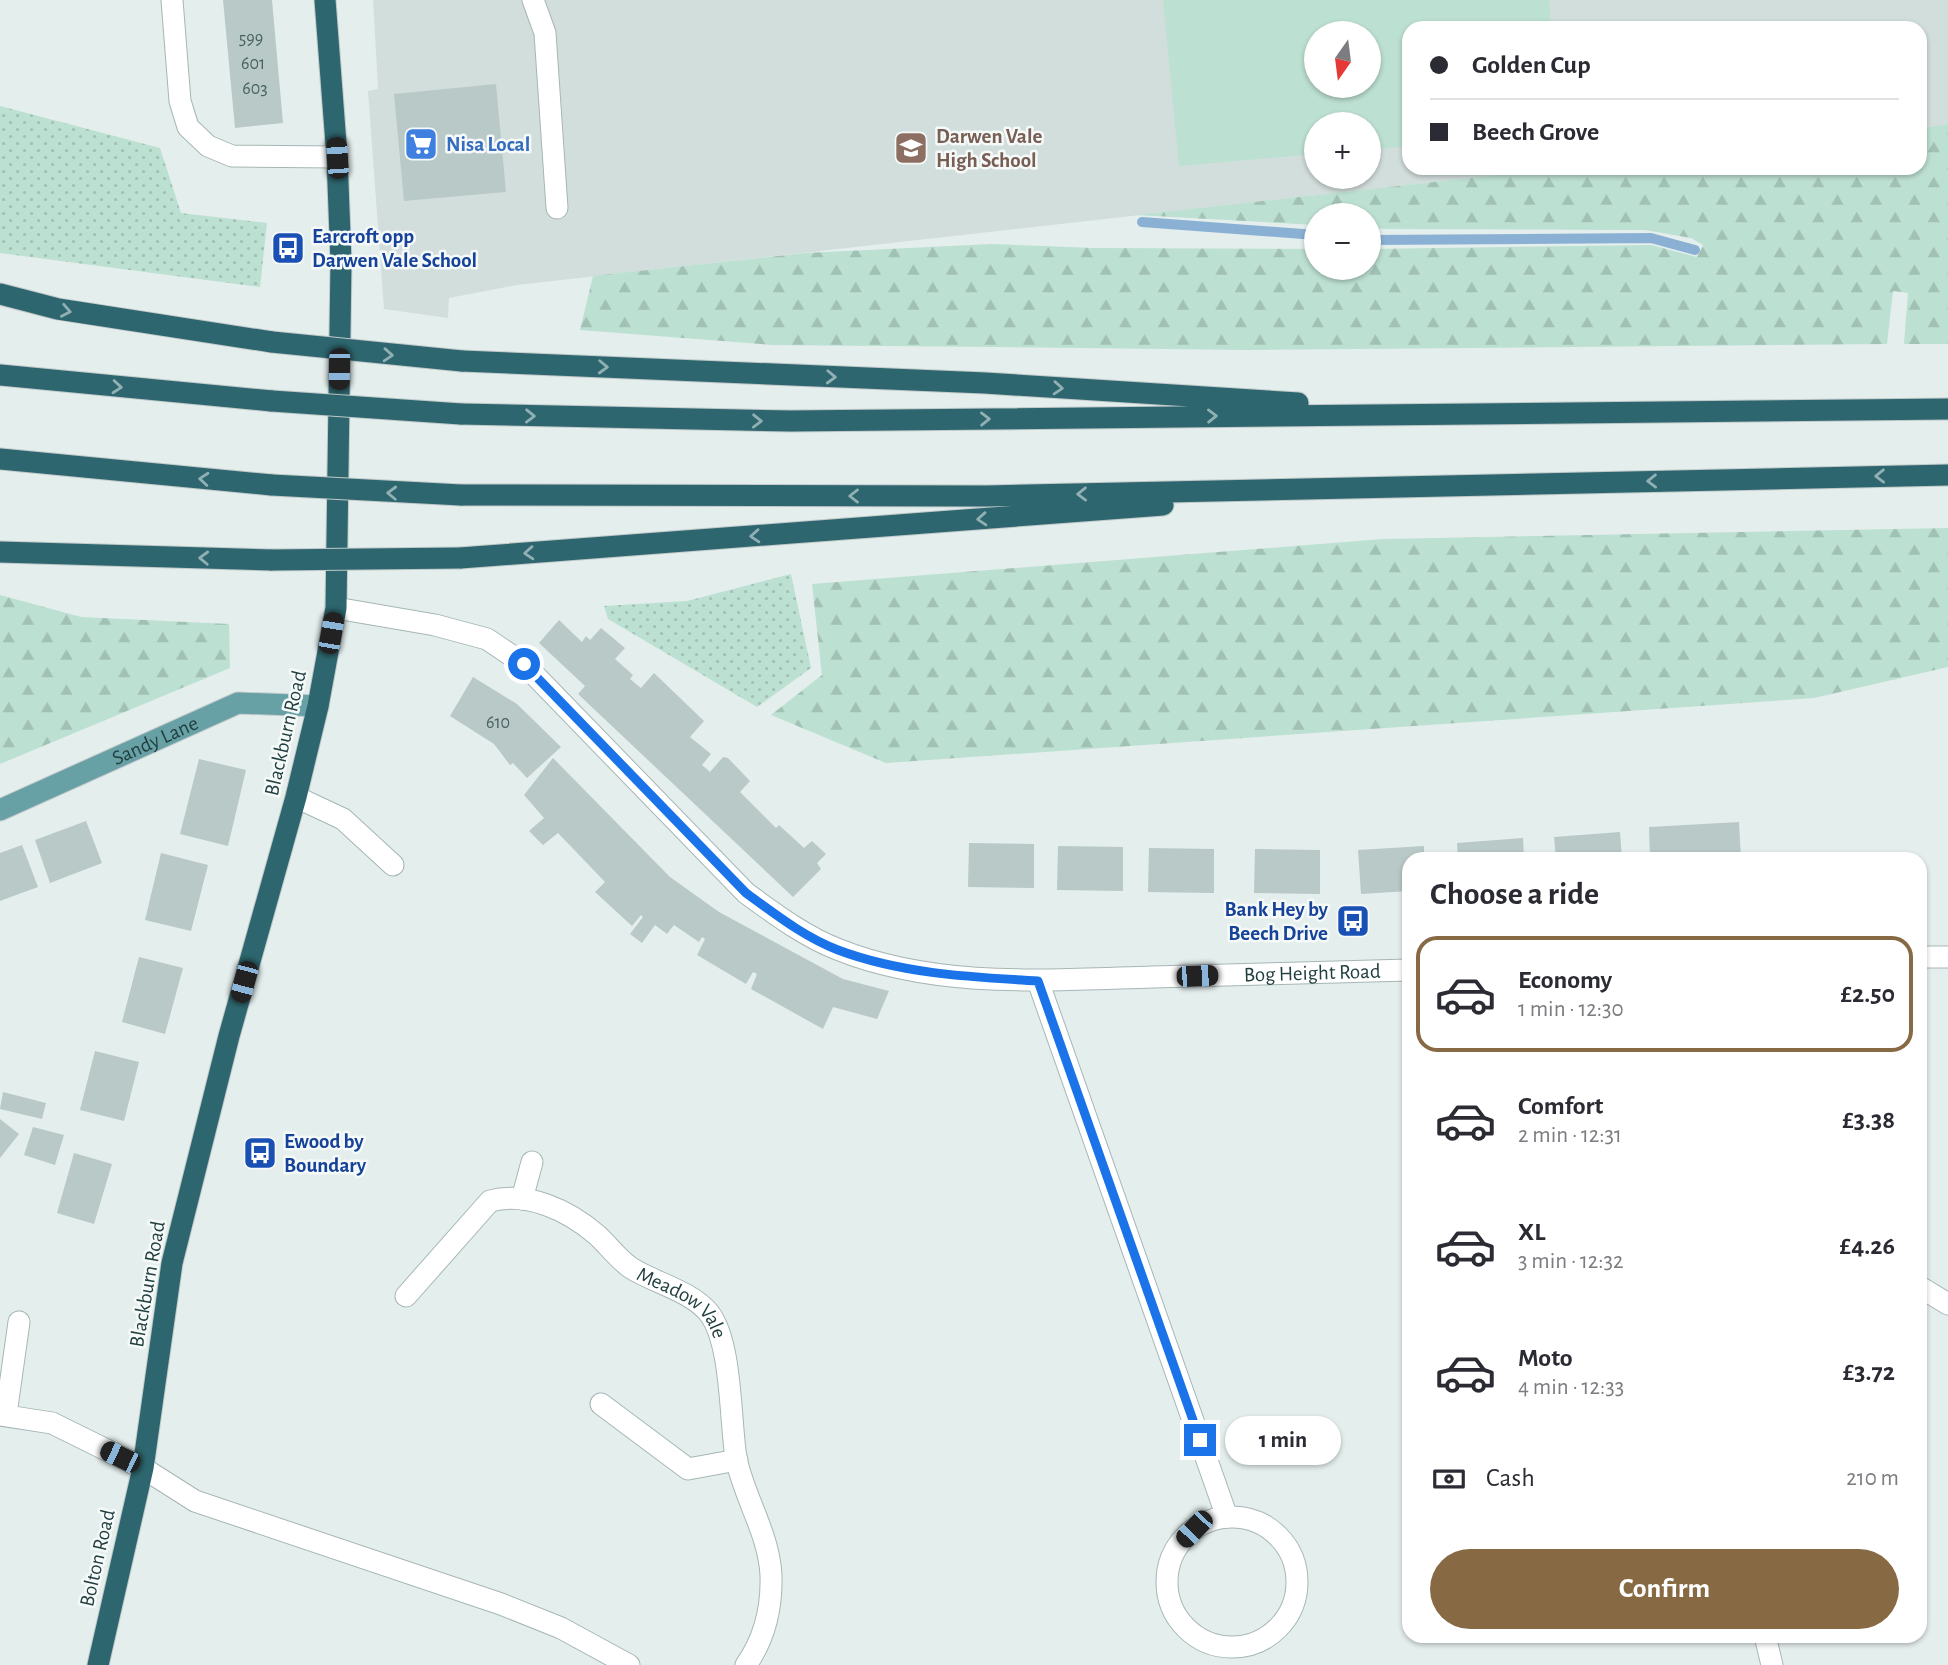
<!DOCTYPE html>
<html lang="en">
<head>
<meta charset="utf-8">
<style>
	:root { --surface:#fff; --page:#f7f7f7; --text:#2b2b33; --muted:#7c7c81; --line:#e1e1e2; --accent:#876944 }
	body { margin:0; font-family:"Alegreya Sans",sans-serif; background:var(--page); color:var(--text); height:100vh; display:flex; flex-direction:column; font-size:26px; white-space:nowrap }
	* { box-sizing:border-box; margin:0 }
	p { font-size:23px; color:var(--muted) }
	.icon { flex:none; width:38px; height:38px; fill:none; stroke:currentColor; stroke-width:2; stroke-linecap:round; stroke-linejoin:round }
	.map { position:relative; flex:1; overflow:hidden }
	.panel { position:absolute; left:1402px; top:852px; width:525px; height:791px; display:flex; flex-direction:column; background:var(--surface); border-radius:21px; box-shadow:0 2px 5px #0004 }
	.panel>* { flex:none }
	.hud { position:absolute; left:1402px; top:21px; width:525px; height:154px; border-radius:21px; box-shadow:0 2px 5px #0004; display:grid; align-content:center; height:154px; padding:0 28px; background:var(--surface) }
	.needle { width:46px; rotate:194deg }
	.controls { position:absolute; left:1304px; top:21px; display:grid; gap:14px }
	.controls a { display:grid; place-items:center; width:77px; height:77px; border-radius:50%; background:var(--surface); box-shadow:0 2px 5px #0004; font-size:35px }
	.end { position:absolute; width:32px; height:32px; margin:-16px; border:9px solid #1a73e8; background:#fff; box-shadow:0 0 0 4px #fff }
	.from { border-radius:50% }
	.bubble { position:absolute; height:49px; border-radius:24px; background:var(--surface); box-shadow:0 2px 5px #0004; font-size:23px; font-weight:700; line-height:49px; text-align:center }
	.car { position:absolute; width:21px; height:42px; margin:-21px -10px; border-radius:9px; box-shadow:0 0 5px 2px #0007; background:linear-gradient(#222 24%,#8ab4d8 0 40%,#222 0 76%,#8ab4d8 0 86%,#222 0) }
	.hud b { display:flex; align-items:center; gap:24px; height:66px; font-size:26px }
	.hud b+b { border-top:2px solid var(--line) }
	.hud i { width:18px; height:18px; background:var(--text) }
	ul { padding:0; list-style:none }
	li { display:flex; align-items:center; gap:21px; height:116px; margin:0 14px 10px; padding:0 14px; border:4px solid transparent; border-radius:21px }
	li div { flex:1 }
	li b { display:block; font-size:26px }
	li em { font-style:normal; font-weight:700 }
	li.current { border-color:var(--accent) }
	li>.icon { width:63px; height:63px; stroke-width:1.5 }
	h2 { padding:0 28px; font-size:32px; line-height:84px }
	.pay { display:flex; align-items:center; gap:18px; height:77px; padding:0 28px; font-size:26px }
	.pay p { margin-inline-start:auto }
	.cta { display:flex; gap:14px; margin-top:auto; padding:14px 28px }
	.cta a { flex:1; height:80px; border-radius:42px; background:var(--accent); color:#fff; font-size:28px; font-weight:700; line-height:80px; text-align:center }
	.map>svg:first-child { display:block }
	.built { fill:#d2dedc; fill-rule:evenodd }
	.grass { fill:url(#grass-dots) }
	.forest { fill:url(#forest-firs) }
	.garden { fill:#bce0d1; fill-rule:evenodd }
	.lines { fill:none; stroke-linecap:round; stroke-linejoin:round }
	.stream { stroke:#8ab1d4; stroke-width:10 }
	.building { fill:#b9c9c7 }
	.minor-casing { stroke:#a6b6b6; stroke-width:23 }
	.major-casing { stroke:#c1c9ca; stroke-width:23 }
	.highway-casing { stroke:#c1c9ca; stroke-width:23 }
	.minor { stroke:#fff; stroke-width:21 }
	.major { stroke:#67a0a5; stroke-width:21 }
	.highway { stroke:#2d666e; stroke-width:21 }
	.highway-bridge-casing { stroke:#c1c9ca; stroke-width:23; stroke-linecap:butt }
	.highway-bridge { stroke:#2d666e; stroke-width:21 }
	.oneway { stroke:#91b0b4 }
	.route { stroke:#1a73e8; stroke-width:9 }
	.labels { text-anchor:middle; stroke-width:5; stroke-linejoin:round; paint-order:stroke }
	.number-label { font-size:18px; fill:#486262 }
	.education-label { font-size:21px; font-weight:bold; fill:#785e54; stroke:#f5faf9; text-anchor:start }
	.shop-label { font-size:21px; font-weight:bold; fill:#366cbe; stroke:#f5faf9; text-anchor:start }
	.transit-label { font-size:21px; font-weight:bold; fill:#164399; stroke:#f5faf9; text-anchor:start }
	.street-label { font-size:21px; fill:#223f40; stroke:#f5faf9 }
</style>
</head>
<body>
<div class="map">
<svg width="1948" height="1665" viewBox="0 0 1948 1665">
	<defs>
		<pattern id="grass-dots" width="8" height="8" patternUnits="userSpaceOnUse" patternTransform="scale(1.75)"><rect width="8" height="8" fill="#bce0d1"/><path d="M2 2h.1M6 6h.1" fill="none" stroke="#a1c1b4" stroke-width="1.8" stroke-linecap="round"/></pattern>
		<pattern id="forest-firs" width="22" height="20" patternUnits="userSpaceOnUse" patternTransform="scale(1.75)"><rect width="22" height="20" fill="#bce0d1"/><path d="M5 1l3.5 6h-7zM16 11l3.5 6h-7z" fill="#a1c1b4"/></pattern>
	</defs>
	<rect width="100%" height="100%" fill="#e4eeed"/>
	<path class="built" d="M373,0h1575v124l-28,4v-100h-511v140h150l-1042,117 -68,13 -1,20 -64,-9 -16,-218 10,-2zM1316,33h52v53h-52zM1316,124h52v53h-52z"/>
	<path class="grass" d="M0,106l160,42 21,65 86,10 -7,64 -260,-34z
		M791,574l20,94 -54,39 -149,-88 -4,-13 83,-5z"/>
	<path class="forest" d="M1948,124v220h-44l4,-51 -15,-2 -6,53 -639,6 -255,-3 -220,-2 -193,-15 13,-54 212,-23 187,-9 101,4 223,1v19h52l1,-19 282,-4 46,12 6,-12 -12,-7 -46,-8 -257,-1 -19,-1 -1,-13h-52v10l-179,-10 422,-47h361v-40z
		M1948,528v139l-134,31 -928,65 -115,-48 51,-40 -10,-91 571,-45z
		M0,595l81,22 148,7 1,44 -230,96z"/>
	<path class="garden" d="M1163,0h386l2,28h-142v118l-40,4 -1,-26h-52v30l-137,12zM1316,33h52v53h-52z"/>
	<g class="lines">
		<path class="stream" d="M1142,222l174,13
			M1368,240l283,-2 44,12"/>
	</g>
	<path class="building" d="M223,0h49l11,123 -48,5z
		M496,84l10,108 -102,9 -10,-107z
		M559,620l23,22 4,-6 4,4 11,-12 24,20 -10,11 18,16 -3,4 11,9 13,-15 50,48 -14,16 21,17 -9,11 8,7 13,-15 5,1 22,23 -10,11 36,36 3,-3 25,23 8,-7 14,13 -9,9 4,6 -28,28 -215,-203 7,-8 -46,-43z
		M473,677l44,27 44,43 -34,31 -14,-15 -3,2 -16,-21 -44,-28z
		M553,758l117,119 49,35 124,67 46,12 -12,28 -44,-12 -10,22 -72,-40 6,-15 -4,-2 -7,12 -49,-29 8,-16 -3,-2 -3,5 -25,-17 -7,9 -12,-9 -13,18 -12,-9 13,-17 -2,-2 -9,11 -37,-34 10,-10 -47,-49 -15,12 -14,-14 15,-13 -20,-23z
		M199,759l47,11 -18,76 -48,-12z
		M86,821l16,42 -52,20 -15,-43z
		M1739,822l2,37h-91l-1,-32z
		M1620,832l2,27h-66l-2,-22z
		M1523,838l1,21h-66l-1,-16z
		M969,843l65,1v44l-66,-1z
		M22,845l16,42 -38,14v-48z
		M1058,846l65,1v44l-66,-1z
		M1424,846v13h-15v32l-48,3 -3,-44z
		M1149,848l65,1v44l-66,-1z
		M1255,849l65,1v44l-66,-1z
		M161,853l47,12 -17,66 -46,-11z
		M139,957l44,11 -18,66 -43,-12z
		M95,1051l44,11 -15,59 -44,-11z
		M3,1092l43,11 -4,16 -42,-10z
		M0,1119l19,15 -19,24z
		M33,1127l31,8 -9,30 -31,-10z
		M74,1153l38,11 -18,60 -37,-11z"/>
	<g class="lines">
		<defs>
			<g id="minor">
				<path d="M172,0l8,101 8,26 20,19 24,10 105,1"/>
				<path d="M533,0l12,33 12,175"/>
				<path id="s1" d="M336,608l99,17 52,14 37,25 222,229c29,21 58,43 91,56 99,40 211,31 316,28 85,-2 171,-5 256,-7"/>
				<path d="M296,797l47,22 50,46"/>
				<path d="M1920,957h28"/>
				<path d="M1038,981l189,536"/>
				<path d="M522,1199l10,-37"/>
				<path d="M1920,1287l28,17"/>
				<path id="s2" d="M406,1296l84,-95c37,-10 78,9 107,34 12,11 21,24 34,33 24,15 60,23 78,45 23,29 21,107 27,145 8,39 33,76 35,117 1,33 -6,63 -25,90"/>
				<path d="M601,1404l87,65 49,-9"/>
				<path d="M6,1414l13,-92"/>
				<path d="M0,1415l52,8 91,45 52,33 306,103 60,24 68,37"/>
				<circle cx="1232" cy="1582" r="65"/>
				<path d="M1765,1636l7,29"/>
			</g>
			<g id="major">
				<path id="s3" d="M0,810l238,-107 80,3"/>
			</g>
			<path id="highway" d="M0,294l58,15 214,33
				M462,361l523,22 313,20
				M0,375l272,26
				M461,414l330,7 1157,-12
				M0,459l272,26
				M461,495l526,1 961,-21
				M0,552l272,8
				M460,558l703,-53
				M98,1665l45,-197 29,-205 57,-227 67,-239 22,-91 18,-98 5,-346 -4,-105 -12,-157"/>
		</defs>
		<use href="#minor" class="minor-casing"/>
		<use href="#major" class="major-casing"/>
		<use href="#highway" class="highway-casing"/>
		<use href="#minor" class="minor"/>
		<use href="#major" class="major"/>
		<use href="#highway" class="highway"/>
		<defs>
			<path id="highway-bridge" d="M272,342l190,19
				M272,401l189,13
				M272,485l189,10
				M272,560l188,-2"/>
		</defs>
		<use href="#highway-bridge" class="highway-bridge-casing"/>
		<use href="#highway-bridge" class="highway-bridge"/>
	</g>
	<defs><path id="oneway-chevron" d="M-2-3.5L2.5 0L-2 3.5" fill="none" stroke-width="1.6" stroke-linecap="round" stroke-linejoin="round" transform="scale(1.75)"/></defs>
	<g class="oneway">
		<use href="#oneway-chevron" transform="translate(66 311) rotate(11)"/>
		<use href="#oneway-chevron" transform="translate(388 355) rotate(4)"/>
		<use href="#oneway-chevron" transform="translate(603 367) rotate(2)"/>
		<use href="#oneway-chevron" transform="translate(831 377) rotate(2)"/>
		<use href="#oneway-chevron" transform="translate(117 387) rotate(5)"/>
		<use href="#oneway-chevron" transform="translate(1058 388) rotate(4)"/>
		<use href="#oneway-chevron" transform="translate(530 416) rotate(1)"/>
		<use href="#oneway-chevron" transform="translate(1212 416) rotate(-1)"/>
		<use href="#oneway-chevron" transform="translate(985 419) rotate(-1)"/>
		<use href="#oneway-chevron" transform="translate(757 421) rotate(1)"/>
		<use href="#oneway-chevron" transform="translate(1880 476) rotate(179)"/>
		<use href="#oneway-chevron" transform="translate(204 479) rotate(-175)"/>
		<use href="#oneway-chevron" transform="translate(1652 481) rotate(179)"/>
		<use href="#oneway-chevron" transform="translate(392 493) rotate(-178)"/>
		<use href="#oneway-chevron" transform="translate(1082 494) rotate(179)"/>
		<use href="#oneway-chevron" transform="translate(854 496) rotate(-180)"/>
		<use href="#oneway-chevron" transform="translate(982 519) rotate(176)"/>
		<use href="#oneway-chevron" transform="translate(755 536) rotate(176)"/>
		<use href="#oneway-chevron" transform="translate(529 553) rotate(176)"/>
		<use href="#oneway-chevron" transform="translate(204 558) rotate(-178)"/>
	</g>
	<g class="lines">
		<path class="route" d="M524,664l222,229c29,21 58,44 92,57 64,24 133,27 200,31l162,459"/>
	</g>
	<defs>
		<symbol id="supermarket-square" viewBox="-11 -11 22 22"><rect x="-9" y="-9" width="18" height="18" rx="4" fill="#3f7fe0" stroke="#f5faf9"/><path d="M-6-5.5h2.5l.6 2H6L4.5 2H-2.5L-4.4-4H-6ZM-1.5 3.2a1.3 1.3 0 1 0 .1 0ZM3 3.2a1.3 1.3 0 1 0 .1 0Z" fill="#fff"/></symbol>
		<symbol id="school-square" viewBox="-11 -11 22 22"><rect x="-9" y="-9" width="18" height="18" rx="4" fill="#8d6e63" stroke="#f5faf9"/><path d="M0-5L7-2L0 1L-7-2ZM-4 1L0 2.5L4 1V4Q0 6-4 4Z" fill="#fff"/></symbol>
		<symbol id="bus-square" viewBox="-11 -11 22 22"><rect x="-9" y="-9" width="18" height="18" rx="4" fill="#1a4fb4" stroke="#f5faf9"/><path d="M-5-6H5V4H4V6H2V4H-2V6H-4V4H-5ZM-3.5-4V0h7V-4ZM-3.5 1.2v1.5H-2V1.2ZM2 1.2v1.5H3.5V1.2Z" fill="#fff"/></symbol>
	</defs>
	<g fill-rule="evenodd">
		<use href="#supermarket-square" x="402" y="125" width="38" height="38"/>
		<use href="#school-square" x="892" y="129" width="38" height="38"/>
		<use href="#bus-square" x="269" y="229" width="38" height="38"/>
		<use href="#bus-square" x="1334" y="902" width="38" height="38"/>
		<use href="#bus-square" x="241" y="1134" width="38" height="38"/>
	</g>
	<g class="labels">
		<g class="number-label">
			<text x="251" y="44">599</text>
			<text x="253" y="69">601</text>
			<text x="255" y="94">603</text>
			<text x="498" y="728">610</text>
		</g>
		<g class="education-label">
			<text x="936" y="143">Darwen Vale<tspan x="936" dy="24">High School</tspan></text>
		</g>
		<g class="shop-label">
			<text x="446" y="151">Nisa Local</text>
		</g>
		<g class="transit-label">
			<text x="312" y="243">Earcroft opp<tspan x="312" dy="24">Darwen Vale School</tspan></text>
			<text x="1328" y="916" text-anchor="end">Bank Hey by<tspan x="1328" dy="24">Beech Drive</tspan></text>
			<text x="284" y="1148">Ewood by<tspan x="284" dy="24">Boundary</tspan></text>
		</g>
		<g class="street-label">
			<text transform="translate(285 733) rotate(-77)" y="7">Blackburn Road</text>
			<text dy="7" stroke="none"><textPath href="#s3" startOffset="170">Sandy Lane</textPath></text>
			<text dy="7" stroke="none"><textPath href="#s1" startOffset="1104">Bog Height Road</textPath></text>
			<text transform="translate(147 1284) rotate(-80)" y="7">Blackburn Road</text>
			<text dy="7" stroke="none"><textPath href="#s2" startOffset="354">Meadow Vale</textPath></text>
			<text transform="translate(97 1558) rotate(-77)" y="7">Bolton Road</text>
		</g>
	</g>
</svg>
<div class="controls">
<a><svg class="needle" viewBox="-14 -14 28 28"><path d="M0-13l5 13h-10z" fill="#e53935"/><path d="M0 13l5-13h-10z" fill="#7c7c81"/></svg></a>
<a>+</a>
<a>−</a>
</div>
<i class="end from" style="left:524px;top:664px"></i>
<i class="end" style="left:1200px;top:1440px"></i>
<div class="bubble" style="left:1225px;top:1416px;width:116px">1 min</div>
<i class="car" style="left:337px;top:158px;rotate:356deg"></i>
<i class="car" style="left:339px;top:369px;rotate:181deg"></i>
<i class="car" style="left:331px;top:633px;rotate:10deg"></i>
<i class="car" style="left:1197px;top:976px;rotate:88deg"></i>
<i class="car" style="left:244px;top:982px;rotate:195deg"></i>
<i class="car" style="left:120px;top:1457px;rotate:296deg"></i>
<i class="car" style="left:1194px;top:1529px;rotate:224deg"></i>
<div class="hud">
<b><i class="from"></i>Golden Cup</b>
<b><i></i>Beech Grove</b>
</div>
<section class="panel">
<h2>Choose a ride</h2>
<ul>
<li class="current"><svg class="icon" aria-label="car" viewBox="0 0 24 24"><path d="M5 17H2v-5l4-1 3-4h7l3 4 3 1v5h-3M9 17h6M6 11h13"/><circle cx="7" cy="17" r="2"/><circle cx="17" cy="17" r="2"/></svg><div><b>Economy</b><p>1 min · 12:30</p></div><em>£2.50</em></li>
<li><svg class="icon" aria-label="car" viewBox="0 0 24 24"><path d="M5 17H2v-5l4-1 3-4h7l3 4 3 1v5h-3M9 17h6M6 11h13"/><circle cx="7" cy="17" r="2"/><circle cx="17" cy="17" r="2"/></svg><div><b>Comfort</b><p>2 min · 12:31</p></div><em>£3.38</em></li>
<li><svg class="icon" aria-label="car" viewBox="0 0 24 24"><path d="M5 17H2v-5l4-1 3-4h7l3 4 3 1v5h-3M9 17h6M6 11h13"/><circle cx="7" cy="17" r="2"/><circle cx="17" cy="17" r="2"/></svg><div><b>XL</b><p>3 min · 12:32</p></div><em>£4.26</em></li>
<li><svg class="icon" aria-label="car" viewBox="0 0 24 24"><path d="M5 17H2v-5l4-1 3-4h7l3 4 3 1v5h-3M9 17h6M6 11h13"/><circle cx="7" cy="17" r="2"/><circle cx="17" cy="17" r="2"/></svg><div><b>Moto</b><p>4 min · 12:33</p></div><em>£3.72</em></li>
</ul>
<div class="pay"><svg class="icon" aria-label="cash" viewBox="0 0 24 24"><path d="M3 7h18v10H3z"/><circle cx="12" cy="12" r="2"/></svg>Cash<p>210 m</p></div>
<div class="cta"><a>Confirm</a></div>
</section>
</div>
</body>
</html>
